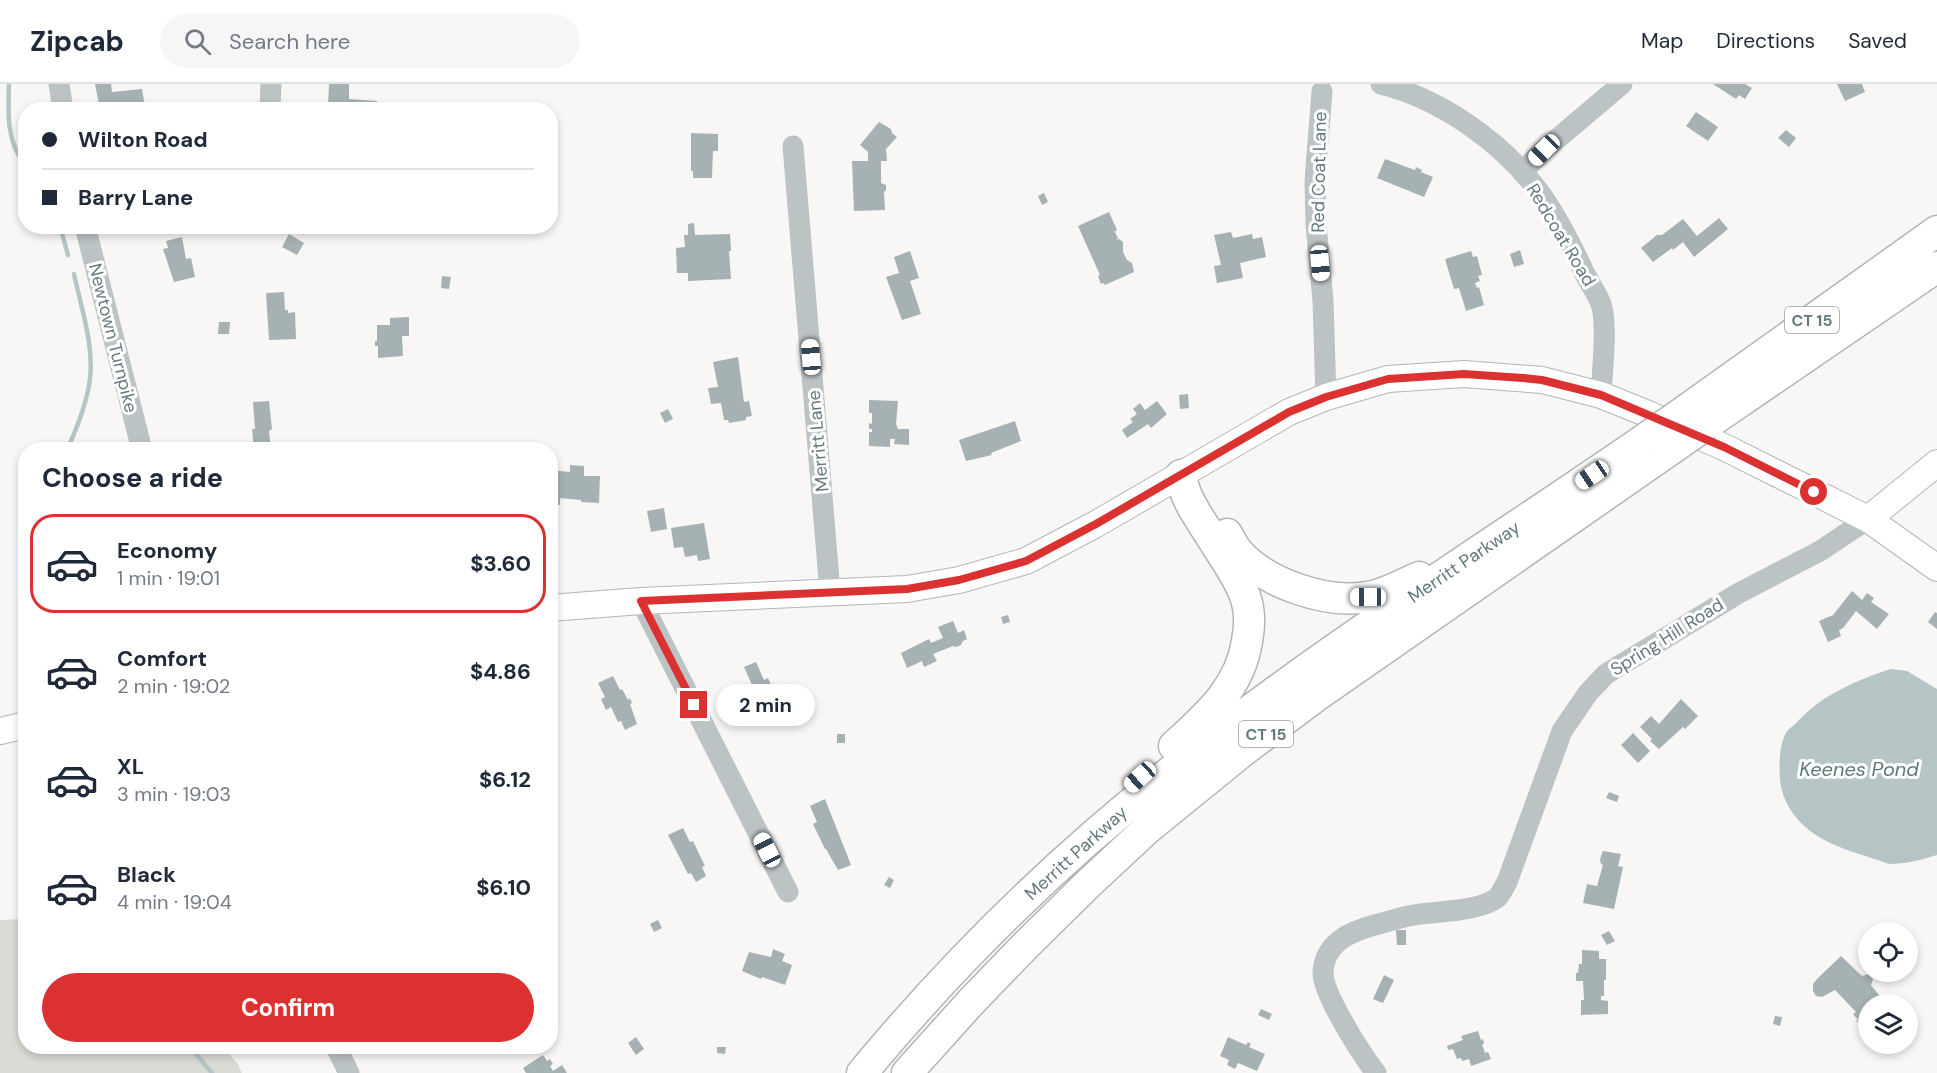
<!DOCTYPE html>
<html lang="en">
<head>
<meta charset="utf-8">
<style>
	:root { --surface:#fff; --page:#f6f6f7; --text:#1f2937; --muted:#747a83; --line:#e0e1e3; --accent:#db3231 }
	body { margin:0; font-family:"DM Sans",sans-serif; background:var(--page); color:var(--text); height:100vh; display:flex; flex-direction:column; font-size:22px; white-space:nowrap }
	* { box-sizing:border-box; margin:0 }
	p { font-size:20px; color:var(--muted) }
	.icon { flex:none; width:33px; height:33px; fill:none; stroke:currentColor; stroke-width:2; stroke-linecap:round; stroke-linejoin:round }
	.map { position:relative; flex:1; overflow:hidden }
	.details { position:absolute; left:18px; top:358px; width:540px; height:612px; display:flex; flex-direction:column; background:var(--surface); border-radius:24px; box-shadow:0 3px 9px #0003 }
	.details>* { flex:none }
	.top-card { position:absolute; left:18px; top:18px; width:540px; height:132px; border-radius:24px; box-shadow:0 3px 9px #0003; display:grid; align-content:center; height:132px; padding:0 24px; background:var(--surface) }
	.fabs { position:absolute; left:1858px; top:838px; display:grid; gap:12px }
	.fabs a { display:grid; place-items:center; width:60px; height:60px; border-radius:50%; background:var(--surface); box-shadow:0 3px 9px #0003; font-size:30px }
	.end { position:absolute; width:27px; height:27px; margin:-14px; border:8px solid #db3231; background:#fff; box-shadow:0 0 0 3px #fff }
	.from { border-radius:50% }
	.bubble { position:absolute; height:42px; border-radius:21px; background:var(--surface); box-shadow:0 3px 9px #0003; font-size:20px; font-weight:700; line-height:42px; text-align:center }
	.car { position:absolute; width:18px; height:36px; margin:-18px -9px; border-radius:8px; box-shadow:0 0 4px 2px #0007; background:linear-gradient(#fff 24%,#345 0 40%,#fff 0 76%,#345 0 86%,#fff 0) }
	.top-card b { display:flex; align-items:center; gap:21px; height:57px; font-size:22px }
	.top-card b+b { border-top:2px solid var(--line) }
	.top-card i { width:15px; height:15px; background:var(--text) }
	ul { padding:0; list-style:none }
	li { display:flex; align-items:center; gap:18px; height:99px; margin:0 12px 9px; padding:0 12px; border:3px solid transparent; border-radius:24px }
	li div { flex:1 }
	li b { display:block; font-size:22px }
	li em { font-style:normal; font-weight:700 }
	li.current { border-color:var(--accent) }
	li>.icon { width:54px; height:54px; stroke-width:1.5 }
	h2 { padding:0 24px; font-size:27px; line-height:72px }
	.action { display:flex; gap:12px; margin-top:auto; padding:12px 24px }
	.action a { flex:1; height:69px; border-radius:36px; background:var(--accent); color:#fff; font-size:24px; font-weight:700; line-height:69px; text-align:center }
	header { display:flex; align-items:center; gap:36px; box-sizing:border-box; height:84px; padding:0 30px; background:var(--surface); border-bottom:2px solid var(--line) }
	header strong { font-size:28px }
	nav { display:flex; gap:33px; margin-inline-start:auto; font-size:21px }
	.search { width:420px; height:54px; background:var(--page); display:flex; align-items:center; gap:15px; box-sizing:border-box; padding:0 21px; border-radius:33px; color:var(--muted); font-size:22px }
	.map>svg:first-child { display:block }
	.green { fill:#d9dcd4 }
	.water { fill:#b5c5c6 }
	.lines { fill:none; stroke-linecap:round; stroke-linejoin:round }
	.stream { stroke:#b5c5c6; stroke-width:4.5 }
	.building { fill:#a6b1b4 }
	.major-casing { stroke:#b0b7b9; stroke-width:28 }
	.highway-casing { stroke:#b0b6b8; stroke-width:33 }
	.minor { stroke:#bcc3c4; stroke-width:21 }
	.major { stroke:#fff; stroke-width:26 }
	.highway { stroke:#fff; stroke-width:30 }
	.highway-bridge-casing { stroke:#b0b6b8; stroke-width:33; stroke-linecap:butt }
	.highway-bridge { stroke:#fff; stroke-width:30 }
	.route { stroke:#db3231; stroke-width:8 }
	.labels { text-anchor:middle; stroke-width:6; stroke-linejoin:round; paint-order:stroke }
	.shield { fill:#fff; stroke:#92a1a5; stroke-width:1.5 }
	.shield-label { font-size:16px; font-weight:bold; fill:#64797e }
	.street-label { font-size:18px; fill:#64797e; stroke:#fff }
	.water-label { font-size:20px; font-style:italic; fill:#5e7879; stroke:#fff }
</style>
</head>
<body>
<header>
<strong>Zipcab</strong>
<div class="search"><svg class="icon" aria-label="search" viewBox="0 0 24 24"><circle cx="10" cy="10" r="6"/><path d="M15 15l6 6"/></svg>Search here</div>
<nav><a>Map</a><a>Directions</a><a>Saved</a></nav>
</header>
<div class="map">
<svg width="1937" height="989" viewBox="0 0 1937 989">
	<rect width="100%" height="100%" fill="#f8f7f5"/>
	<path class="green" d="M25,830l1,133h197l15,17 4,9h-242v-153l20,-1z"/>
	<path class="water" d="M1891,585l16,2 30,18v166c-16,5 -31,9 -48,9 -24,-9 -52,-15 -73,-29 -20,-13 -34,-33 -36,-56 -1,-15 -1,-33 6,-46 3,-5 9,-8 13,-13 25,-26 58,-40 92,-51z"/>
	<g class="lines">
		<path class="stream" d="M9,0c-1,28 -3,59 17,82
			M60,142l8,29
			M67,366c10,-22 20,-47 23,-71 4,-34 -9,-72 -16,-105
			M190,963l22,26"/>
	</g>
	<path class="building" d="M95,0h16l1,8 30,-3 3,18 -45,3z
		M329,0h20v15l28,2v6l6,1v2h-57v-3h2z
		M1713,0h32l7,4 -7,11 -6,-4 -3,4z
		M1837,0h25l3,8 -20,9z
		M1696,28l22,15 -10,14 -22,-15z
		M879,38l12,7 1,4 5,4 -11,12 1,12h-6v22l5,2v5l-2,2 1,18 -31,1 -2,-50h16v-9l-8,-7z
		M1786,46l10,8 -7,9 -11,-9z
		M691,49l27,1v17h-5l-1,27h-19v-7h-2z
		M1385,75l30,11 1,-3 6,3 -1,2 12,5 -9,20 -47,-19z
		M1044,109l4,9 -6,3 -4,-9z
		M1109,128l8,18 -4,3 2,-1 3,6 -2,2 3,-1 4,3v10l4,8 5,3 2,9 -29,13 -1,-2 -3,1 -3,-8 2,-1 -22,-49z
		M1719,134l9,11 -34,28 -11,-15 -10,8 -1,-2 -19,14 -12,-14 16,-13h5l21,-16 14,17z
		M694,139l1,12 35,-1 1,17h-2l2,28 -43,2v-8h-11l-1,-25 9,-1 -1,-12h4v-11z
		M1231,148l2,6 19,-4 1,5 9,-2 4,20 -26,6 3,15 -26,5 -3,-17 7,-1 -7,-30z
		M289,150l15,9 -7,12 -15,-8z
		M182,153l4,22 5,-1 4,19 -21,5 -11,-33 5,-1 -2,-7z
		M1520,166l4,14 -10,3 -4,-13z
		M910,167l9,27 -9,3 11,33 -19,6 -16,-43 13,-4 -5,-16z
		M1471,167l2,6 4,-1 5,19 -4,1 2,5 -5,2 2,5 2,-1 5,18 -18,6 -7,-23 -5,1 -9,-30z
		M442,192l9,1 -2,12 -8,-1z
		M284,208l1,18h3v3l7,-1 1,27 -27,1 -3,-47z
		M409,233v19h-7l1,20 -25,2v-12h-3v-5h2v-16h13v-7z
		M219,238h11l-1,12h-11z
		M738,273l6,45 5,-1 3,15 -6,1v3l-17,3 -1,-3h-4l-3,-17 -10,1 -3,-16 10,-1 -5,-25z
		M1188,310l1,14 -9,1 -1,-14z
		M869,316l29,1 -2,23 2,5h11v16l-15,-1 1,-5h-5v8l-21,-1v-14h3v-3h-3v-6l3,1v-11h-3z
		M269,317l3,28 -3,2 2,19h-17l-2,-21h3l-2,-27z
		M1157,317l10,13 -16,14 -3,-4 -21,14 -5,-8 11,-8 -3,-3 7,-5 -4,-5 7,-6 5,7z
		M668,325l5,10 -8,4 -5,-10z
		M1015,337l6,20 -30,12 1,2 -26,6 -7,-21z
		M570,381l14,1v10h16l-1,27 -18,-1v-2l-21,-2v7l-9,-1 -1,-34 20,2z
		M664,424l3,21 -16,3 -4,-21z
		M704,439l6,36 -12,2 -1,-6 -12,2 -2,-10 -9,1 -3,-20z
		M1852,507l10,9 5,-7 7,5 -3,4 18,12 -12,15 -21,-18 -13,17 -4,2 2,6 -13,6 -9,-21 14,-6z
		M1935,528l2,1v16l-9,-7z
		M1008,531l2,7 -7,2 -2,-7z
		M953,537l5,12 6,-3 3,9 -4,2 -2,4 -5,2 -3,-1 -20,8 4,7 -13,6 -2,-6 -15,7 -6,-15 28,-14 2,4 12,-5 -5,-11z
		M756,578l8,18 4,-2 19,40 -17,7 -6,-15 -6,3 -2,-5 2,-1 -10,-21 4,-1 -8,-18z
		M613,592l7,14 2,-1 6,11 2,-2 2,5 -2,1 7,20 -12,6 -4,-9 -3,1 -7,-15 -5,3 -5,-11 4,-2 -7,-14z
		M1681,615l17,17 -13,13 -2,-2 -24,22 -9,-8 2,-2 -12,-12 11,-11 8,8z
		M1633,649l17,18 -12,12 -17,-18z
		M837,650h8v9h-8z
		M1609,708l10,4 -2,6 -11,-4z
		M825,715l26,66 -13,5 -12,-21h-1l-12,-25 4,-2 -7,-16z
		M683,744l7,14 3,-1 12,25 -3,1 4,9 -10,6 -5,-9 -3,1 -20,-39z
		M1603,767l18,3 -3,12 5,1 -9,42 -31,-6 4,-19 10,2 6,-21 -2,-1 -1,-5z
		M889,793l5,3 -4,8 -6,-3z
		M658,836l4,8 -8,4 -4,-8z
		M1396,846h10v15h-9z
		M1609,847l6,10 -8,4 -6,-10z
		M773,865l12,5 -3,7 10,4 -7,20 -23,-8 -1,2 -19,-8 7,-19 22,5z
		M1582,866l17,1v8h7v21h-2v16h-3v4l7,1v13l-27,1v-15h3l-1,-19h-7v-8h2l1,-9h3z
		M1841,872l21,20 6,-2 5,5 -2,6 16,20h-18v22l-2,2 -11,-8 2,-1 -5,-6 3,-2 -21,-22 -13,7 -6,-1 -3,-5v-7l5,-6z
		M1384,891l10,5 -11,23 -10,-4z
		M1261,925l11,5 -3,6 -11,-5z
		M1775,932l7,1 -2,9 -7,-2z
		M1478,947l3,9 2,-1 1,5h-2l3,9 3,-1 3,7 -20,7 -2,-7 -7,2 -1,-3 -4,1 -4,-10 -5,1 -1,-4 16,-6 -2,-4z
		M636,953l8,12 -8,6 -8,-12z
		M1228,953l18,8 2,-3 3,2 -2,3 16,7 -8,17 -19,-8 -3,6 -8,-4 2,-5 -9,-4z
		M717,963h9l-1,7 -8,-1z
		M543,971l4,6 3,-2 3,5 -3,2 3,5 9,-6 5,8h-41l-3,-5z"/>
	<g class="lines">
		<defs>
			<path id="major" d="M1868,435l69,-56
				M550,524l91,-7 266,-12 52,-9 67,-19 70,-37 193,-112 37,-15 62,-18 76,-5 78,6 59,15 47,19 76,33 144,72 69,49
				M0,647l26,-6"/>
			<path id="highway" d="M1686,326l251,-179
				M1706,341l231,-158
				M1227,450c4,6 7,14 12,19 28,31 88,51 128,44 17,-2 36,-13 52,-20
				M1174,662c33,-30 66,-58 73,-105 3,-15 3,-31 -2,-45 -7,-20 -21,-38 -32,-56 -12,-20 -29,-41 -32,-65
				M862,989c92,-111 196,-213 309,-302 151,-121 316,-223 475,-333
				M907,989l63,-70 55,-57 63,-62 59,-55 96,-78 72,-54 355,-247"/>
		</defs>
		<use href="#major" class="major-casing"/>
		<use href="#highway" class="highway-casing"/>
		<path class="minor" d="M59,0l4,26
			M1381,0c60,15 119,57 156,105 19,25 34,55 47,83 5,11 13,21 17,32 7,20 1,69 0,91
			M1322,7l-7,90 1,43 7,77 3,96
			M270,26l1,-26
			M793,62l37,446
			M1522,88l22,-22 78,-66
			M85,142l57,224
			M641,517l147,291
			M336,963l13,26
			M1376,989c-14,-18 -54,-80 -53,-101 2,-34 35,-43 63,-50 11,-3 23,-7 35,-8 22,-3 58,-3 76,-16 4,-4 7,-11 10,-16l55,-151 26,-38 18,-19 133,-81 81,-42 48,-32"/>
		<use href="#major" class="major"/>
		<use href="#highway" class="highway"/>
		<defs>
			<path id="highway-bridge" d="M1646,354l40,-28
				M1670,366l36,-25"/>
		</defs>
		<use href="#highway-bridge" class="highway-bridge-casing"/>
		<use href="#highway-bridge" class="highway-bridge"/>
	</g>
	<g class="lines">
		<path class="route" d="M694,621l-53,-104 266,-12 52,-9 46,-13 21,-6 70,-37 193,-112 37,-15 62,-18 76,-5 59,4 19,2 59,15 123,52 90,45"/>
	</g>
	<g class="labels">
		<g class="shield">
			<rect x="1785" y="223" width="54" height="26" rx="4.5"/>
			<rect x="1239" y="637" width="54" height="26" rx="4.5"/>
		</g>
		<g class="shield-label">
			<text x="1812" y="242">CT 15</text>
			<text x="1266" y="656">CT 15</text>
		</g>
		<g class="street-label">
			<text transform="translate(1319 88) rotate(-89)" y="6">Red Coat Lane</text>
			<text transform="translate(1561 151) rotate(59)" y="6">Redcoat Road</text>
			<text transform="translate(113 254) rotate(76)" y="6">Newtown Turnpike</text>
			<text transform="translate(818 357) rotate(-95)" y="6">Merritt Lane</text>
			<text transform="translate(1464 478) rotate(-34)" y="6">Merritt Parkway</text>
			<text transform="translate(1667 553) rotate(-32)" y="6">Spring Hill Road</text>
			<text transform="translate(1076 769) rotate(-42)" y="6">Merritt Parkway</text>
		</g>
		<g class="water-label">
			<text x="1859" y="692">Keenes Pond</text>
		</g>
	</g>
</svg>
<div class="fabs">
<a><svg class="icon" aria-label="locate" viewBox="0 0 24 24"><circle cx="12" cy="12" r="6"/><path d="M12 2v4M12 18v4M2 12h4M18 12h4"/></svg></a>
<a><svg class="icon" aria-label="layers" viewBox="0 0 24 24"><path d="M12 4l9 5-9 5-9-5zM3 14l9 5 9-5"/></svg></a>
</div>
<i class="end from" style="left:1814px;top:408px"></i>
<i class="end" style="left:694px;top:621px"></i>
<div class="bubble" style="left:716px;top:600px;width:99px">2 min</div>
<i class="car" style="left:1544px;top:66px;rotate:225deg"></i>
<i class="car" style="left:1320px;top:179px;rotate:175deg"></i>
<i class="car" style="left:811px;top:273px;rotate:355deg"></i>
<i class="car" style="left:1592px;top:391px;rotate:236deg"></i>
<i class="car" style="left:1368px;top:513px;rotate:270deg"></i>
<i class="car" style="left:1140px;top:693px;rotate:228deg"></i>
<i class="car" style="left:767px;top:766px;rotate:333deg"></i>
<div class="top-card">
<b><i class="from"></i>Wilton Road</b>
<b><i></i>Barry Lane</b>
</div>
<section class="details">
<h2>Choose a ride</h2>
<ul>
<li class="current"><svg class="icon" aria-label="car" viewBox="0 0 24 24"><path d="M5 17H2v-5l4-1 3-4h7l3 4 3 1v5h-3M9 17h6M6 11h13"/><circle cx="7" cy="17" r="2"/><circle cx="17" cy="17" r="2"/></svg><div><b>Economy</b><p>1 min · 19:01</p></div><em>$3.60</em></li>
<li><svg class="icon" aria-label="car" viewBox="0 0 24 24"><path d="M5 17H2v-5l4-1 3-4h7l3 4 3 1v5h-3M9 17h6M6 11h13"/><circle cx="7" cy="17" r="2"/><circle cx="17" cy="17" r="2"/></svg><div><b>Comfort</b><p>2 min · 19:02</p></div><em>$4.86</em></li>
<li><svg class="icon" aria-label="car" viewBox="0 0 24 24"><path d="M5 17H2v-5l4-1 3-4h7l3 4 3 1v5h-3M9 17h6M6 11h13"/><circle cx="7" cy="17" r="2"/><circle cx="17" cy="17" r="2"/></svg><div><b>XL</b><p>3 min · 19:03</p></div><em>$6.12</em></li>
<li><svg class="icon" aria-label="car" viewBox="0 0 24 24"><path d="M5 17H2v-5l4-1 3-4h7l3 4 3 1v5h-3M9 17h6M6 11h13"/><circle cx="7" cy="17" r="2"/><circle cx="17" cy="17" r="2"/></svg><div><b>Black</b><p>4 min · 19:04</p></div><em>$6.10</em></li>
</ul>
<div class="action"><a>Confirm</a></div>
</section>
</div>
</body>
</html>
